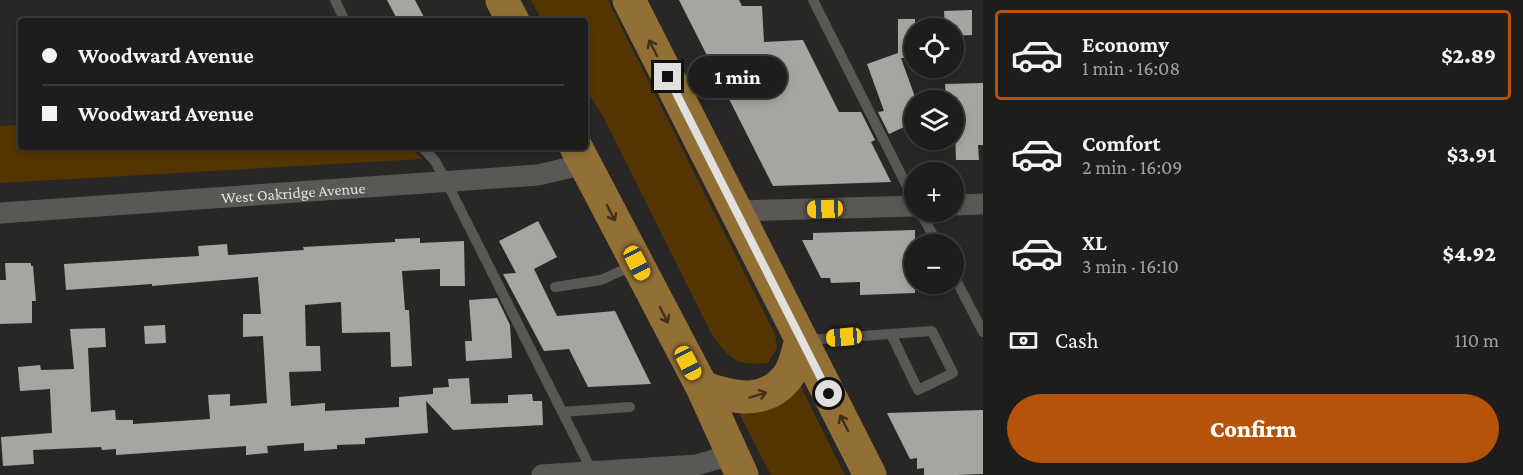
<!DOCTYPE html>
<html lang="en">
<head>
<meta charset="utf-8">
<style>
	:root { --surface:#1f1d1c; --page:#272625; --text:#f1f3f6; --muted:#a1a2a3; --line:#3c3b3b; --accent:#b45309 }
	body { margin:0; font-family:"Crimson Pro",serif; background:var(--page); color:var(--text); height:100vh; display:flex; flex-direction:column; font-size:22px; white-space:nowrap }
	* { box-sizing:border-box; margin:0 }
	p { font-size:20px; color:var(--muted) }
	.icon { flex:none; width:33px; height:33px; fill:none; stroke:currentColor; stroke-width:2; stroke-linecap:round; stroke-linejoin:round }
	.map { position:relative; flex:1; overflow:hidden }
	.sheet { display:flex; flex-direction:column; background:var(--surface); width:540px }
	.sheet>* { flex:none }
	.hud { position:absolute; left:18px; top:18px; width:570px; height:132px; border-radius:6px; box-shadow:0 3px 9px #0003,0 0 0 2px var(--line); display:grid; align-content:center; height:132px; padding:0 24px; background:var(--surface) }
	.controls { position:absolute; left:904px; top:18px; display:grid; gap:12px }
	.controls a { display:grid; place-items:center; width:60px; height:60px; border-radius:50%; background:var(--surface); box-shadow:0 3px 9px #0003,0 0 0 2px var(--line); font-size:30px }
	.end { position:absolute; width:27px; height:27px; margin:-14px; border:8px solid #e1e0de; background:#111; box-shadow:0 0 0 3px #111 }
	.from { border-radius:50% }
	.bubble { position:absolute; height:42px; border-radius:21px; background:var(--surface); box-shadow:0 3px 9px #0003,0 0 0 2px var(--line); font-size:20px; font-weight:800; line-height:42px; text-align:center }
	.car { position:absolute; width:18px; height:36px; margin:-18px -9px; border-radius:8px; box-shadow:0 0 4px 2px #0007; background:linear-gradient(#f5c518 24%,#345 0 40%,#f5c518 0 76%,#345 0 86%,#f5c518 0) }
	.hud b { display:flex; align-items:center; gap:21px; height:57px; font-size:22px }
	.hud b+b { border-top:2px solid var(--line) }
	.hud i { width:15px; height:15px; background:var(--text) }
	ul { padding:10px 0 0; list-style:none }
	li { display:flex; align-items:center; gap:18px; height:90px; margin:0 12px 9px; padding:0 12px; border:3px solid transparent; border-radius:6px }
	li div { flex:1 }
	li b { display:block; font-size:22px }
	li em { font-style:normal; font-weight:800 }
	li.selected { border-color:var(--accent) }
	li>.icon { width:54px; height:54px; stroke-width:1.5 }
	.pay { display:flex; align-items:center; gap:15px; height:66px; padding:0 24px; font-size:22px }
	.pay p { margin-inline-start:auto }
	.action { display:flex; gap:12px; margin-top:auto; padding:12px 24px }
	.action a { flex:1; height:69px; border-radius:36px; background:var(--accent); color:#fff; font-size:24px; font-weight:800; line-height:69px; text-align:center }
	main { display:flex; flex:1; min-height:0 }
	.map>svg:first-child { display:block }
	.green { fill:#543501 }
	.building { fill:#a7a5a2 }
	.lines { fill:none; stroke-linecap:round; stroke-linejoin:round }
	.lane { stroke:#5a5855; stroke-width:10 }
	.street { stroke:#5a5855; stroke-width:21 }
	.primary { stroke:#926f34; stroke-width:33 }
	.oneway { stroke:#3e311c }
	.route { stroke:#e1e0de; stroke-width:8 }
	.labels { text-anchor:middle; stroke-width:6; stroke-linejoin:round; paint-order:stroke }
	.street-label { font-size:16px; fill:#e1e0de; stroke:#11100f }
</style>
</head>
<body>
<main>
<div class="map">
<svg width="983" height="475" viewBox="0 0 983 475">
	<rect width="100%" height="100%" fill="#292725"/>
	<path class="green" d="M531,0h77l167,334 2,14 -9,15c-32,3 -37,-3 -56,-28l-109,-219 -18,-27v-68h-43z
		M21,125v22h397l2,3 -6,1 8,8 -422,24v-57z
		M799,383l46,92h-74l-35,-68z"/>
	<path class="building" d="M387,0h28l11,21h-28z
		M679,0h60l3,6h20l2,36 39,-2 36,72h22l14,28 -4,2 20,40 -118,4z
		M972,10v25l-18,1v-8h-9l-1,-17z
		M898,19h17v39h-14l14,39v25l-26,12 -11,-22 6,-1 -17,-47 31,-11z
		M983,83v62h-5l1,15h-23l-2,-60h-8l-1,-16z
		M538,221l19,36 -23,12 23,47 58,-5 36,73 -63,3 -19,-38 -25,2 -41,-77 13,-1 -17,-32z
		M915,230v63l-55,2v-13l-29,1 -1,-5h-9l-19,-38h11v-7z
		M420,238v5l44,-2 1,45h-25v-17l-38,2 3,39h4l3,56 -21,1 -1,-35 -48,1 -1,-31 -36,3 1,41h14l1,25 -32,1 2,34 34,-3v8l74,-4v-10l34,-3v-6l16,-1 -1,-8 21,-1 2,26 37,-1v-8l24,-1 1,7h9l1,24 -90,5 -27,-29 2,32 -63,5v6l-28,1v4l-33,2v-8l-37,3 1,7 -22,2v-9l-130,9v-6l-14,1 -1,-3 -68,3 1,14 -31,2 -2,-29 51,-4 -2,-44 -30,2 -2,-24 22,-2 1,5 33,-1 -4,-40 35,-1 1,19 -18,1 3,64 24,-2 1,10h17v4l77,-5 -2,-24 22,-1v12l37,-3 -4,-67 -20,1v-23h18l-3,-37 -106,9v-2l-86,6 -2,-26 135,-8 -1,-10 29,-2 1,11 76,-5 -1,-3 92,-5v-3z
		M5,263h26v3h2l3,35h-4v22l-32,1v-44h6z
		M497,298l13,27 2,33 -46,3 -1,-20h7l-3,-41z
		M165,325l1,18 -21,1 -1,-18z
		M983,410v64l-27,1h-32v-7l-7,1v-11l-7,1 -23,-46z"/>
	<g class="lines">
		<path class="lane" d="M335,0l10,21
			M813,0l102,202
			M422,147l13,14 11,20 147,292
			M920,212l18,32
			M954,276l29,56
			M555,287l46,-7 33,-15
			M807,340l125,-9 21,42 -35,17 -27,-56
			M562,412l68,-5"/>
		<g class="street">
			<path d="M954,205l29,-1"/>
			<path d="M736,211l179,-5"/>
			<path id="s1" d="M0,213l538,-38 47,-11"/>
			<path d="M542,475l154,-10 35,-10"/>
		</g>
		<path class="primary" d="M502,0l11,21
			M629,0l241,475
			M576,147l126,240 40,88
			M702,387c29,11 64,19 86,-11 7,-9 9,-24 13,-35"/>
	</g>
	<defs><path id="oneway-shaft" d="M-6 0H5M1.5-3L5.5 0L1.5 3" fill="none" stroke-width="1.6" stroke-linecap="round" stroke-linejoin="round" transform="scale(1.5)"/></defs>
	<g class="oneway">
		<use href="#oneway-shaft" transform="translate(653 48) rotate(-117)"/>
		<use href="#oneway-shaft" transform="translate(611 213) rotate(62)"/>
		<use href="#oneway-shaft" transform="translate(664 315) rotate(63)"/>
		<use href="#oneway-shaft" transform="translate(758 395) rotate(-17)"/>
		<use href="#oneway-shaft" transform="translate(844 423) rotate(-117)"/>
	</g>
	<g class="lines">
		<path class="route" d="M668,77l161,317"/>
	</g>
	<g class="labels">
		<g class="street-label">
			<text dy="6" stroke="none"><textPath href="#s1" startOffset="294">West Oakridge Avenue</textPath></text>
		</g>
	</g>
</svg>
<div class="controls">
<a><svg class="icon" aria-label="locate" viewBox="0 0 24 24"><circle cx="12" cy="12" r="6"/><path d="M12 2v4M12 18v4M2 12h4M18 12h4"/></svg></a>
<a><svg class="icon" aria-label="layers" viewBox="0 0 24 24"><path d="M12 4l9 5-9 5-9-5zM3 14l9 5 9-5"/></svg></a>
<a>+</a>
<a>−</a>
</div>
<i class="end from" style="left:829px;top:394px"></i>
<i class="end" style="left:668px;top:77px"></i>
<div class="bubble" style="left:688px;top:56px;width:99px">1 min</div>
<i class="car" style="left:825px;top:209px;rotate:268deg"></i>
<i class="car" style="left:637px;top:263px;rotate:153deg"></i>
<i class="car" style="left:844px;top:337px;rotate:265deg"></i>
<i class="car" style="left:688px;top:363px;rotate:152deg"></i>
<div class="hud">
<b><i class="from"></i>Woodward Avenue</b>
<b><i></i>Woodward Avenue</b>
</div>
</div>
<section class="sheet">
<ul>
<li class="selected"><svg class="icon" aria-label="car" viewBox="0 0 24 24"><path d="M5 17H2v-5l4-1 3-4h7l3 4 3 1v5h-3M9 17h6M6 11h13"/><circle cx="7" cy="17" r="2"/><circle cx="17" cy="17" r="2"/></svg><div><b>Economy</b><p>1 min · 16:08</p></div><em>$2.89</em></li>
<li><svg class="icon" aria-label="car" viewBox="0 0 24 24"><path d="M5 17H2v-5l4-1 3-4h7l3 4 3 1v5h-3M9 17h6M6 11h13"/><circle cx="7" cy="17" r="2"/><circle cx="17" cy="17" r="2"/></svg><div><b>Comfort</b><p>2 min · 16:09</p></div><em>$3.91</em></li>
<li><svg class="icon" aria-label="car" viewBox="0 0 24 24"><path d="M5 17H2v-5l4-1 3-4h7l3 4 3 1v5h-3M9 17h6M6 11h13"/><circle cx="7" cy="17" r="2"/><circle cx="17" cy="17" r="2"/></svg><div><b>XL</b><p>3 min · 16:10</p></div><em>$4.92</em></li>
</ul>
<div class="pay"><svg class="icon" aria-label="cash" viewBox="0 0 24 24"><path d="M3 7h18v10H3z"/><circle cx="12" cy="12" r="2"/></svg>Cash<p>110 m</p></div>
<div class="action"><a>Confirm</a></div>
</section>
</main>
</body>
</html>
